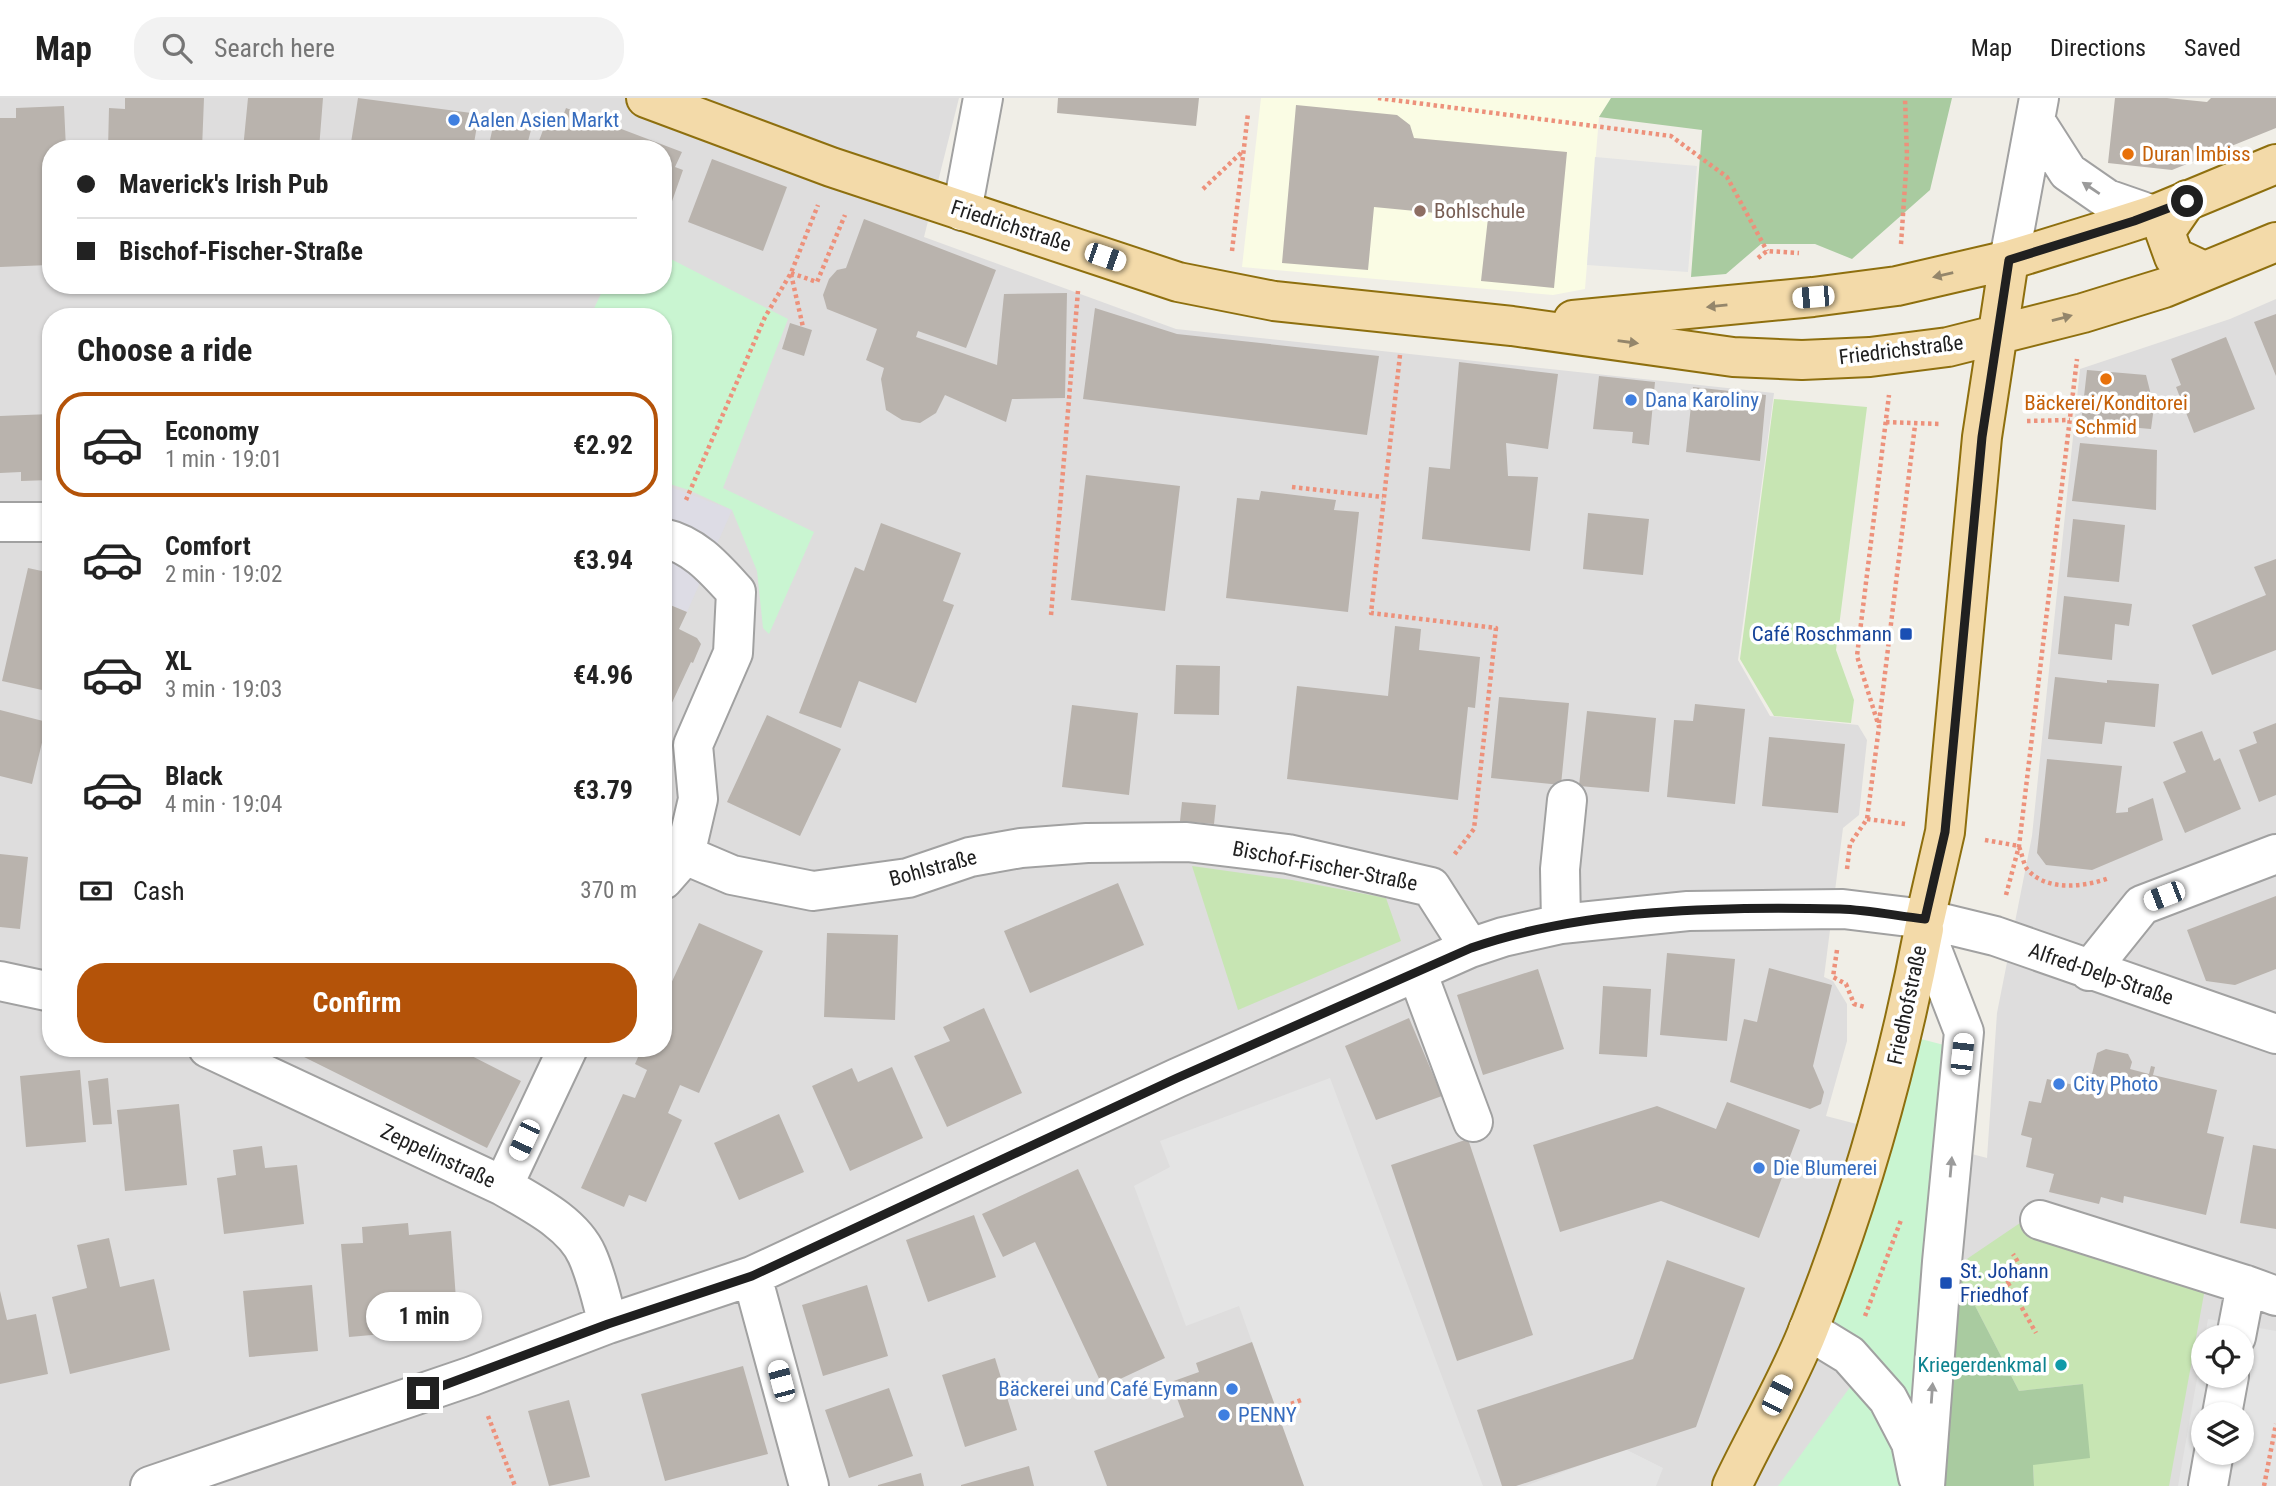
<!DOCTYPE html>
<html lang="en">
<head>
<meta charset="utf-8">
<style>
	:root { --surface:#fff; --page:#f2f2f2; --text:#222; --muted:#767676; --line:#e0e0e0; --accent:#b45309 }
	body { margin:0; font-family:"Roboto Condensed",sans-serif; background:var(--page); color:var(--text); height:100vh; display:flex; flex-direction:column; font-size:26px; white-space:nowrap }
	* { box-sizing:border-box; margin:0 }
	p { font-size:23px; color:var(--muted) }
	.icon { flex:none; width:38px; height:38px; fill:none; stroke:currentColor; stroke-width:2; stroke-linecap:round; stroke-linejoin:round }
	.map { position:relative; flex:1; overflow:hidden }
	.side { position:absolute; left:42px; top:210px; width:630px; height:749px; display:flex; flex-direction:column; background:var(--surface); border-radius:28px; box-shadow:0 2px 5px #0004 }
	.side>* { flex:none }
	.hud { position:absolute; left:42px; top:42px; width:630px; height:154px; border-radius:28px; box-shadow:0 2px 5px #0004; display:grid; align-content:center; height:154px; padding:0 35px; background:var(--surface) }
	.fabs { position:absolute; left:2191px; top:1227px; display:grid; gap:14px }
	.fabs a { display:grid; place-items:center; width:63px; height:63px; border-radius:50%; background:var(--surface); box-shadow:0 2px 5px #0004; font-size:35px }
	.end { position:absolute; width:32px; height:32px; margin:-16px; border:9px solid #202020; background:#fff; box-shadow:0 0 0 4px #fff }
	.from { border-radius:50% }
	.bubble { position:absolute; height:49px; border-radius:24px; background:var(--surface); box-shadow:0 2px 5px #0004; font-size:23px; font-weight:700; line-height:49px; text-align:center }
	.car { position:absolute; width:21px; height:42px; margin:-21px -10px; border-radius:9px; box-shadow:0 0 5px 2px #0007; background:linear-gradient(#fff 24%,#345 0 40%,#fff 0 76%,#345 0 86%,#fff 0) }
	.hud b { display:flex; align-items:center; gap:24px; height:66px; font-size:26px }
	.hud b+b { border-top:2px solid var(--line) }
	.hud i { width:18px; height:18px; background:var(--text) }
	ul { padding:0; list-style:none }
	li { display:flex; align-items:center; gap:21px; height:105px; margin:0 14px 10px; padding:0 21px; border:4px solid transparent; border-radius:28px }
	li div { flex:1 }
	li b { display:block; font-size:26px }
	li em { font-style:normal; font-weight:700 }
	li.current { border-color:var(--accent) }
	li>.icon { width:63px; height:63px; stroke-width:1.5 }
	h2 { padding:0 35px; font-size:32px; line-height:84px }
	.pay { display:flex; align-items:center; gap:18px; height:77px; padding:0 35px; font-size:26px }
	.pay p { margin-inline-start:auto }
	.cta { display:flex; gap:14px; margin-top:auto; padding:14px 35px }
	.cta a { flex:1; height:80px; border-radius:28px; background:var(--accent); color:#fff; font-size:28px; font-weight:700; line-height:80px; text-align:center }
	header { display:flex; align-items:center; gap:42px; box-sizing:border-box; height:98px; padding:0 35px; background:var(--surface); border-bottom:2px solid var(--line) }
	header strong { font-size:33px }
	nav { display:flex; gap:38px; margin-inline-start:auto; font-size:24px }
	.search { width:490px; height:63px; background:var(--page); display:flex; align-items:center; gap:18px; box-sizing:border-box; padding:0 24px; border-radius:28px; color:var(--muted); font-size:26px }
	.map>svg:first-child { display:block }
	.residential { fill:#dedddd; fill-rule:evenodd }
	.education { fill:#fafce4 }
	.grass { fill:#c7e5b3 }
	.forest { fill:#a9cba0 }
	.park { fill:#c9f5d1 }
	.parking { fill:#e4e4e4; fill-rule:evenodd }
	.plaza { fill:#dddce5 }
	.building { fill:#b9b3ad }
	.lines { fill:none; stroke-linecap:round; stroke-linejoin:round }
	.minor-casing { stroke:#a1a1a1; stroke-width:42 }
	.major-casing { stroke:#8e6f0e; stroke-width:42 }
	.path { stroke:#ed917b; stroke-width:4.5; stroke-dasharray:3.5 3.5; stroke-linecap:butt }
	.minor { stroke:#fff; stroke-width:38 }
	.major { stroke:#f3daa9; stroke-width:38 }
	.oneway { fill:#9b9b9b }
	.oneway2 { fill:#94866b }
	.route { stroke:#202020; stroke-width:9 }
	.shop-dot { fill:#3f7fe0; stroke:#fff; stroke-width:2.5 }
	.food-dot { fill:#e8710a; stroke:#fff; stroke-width:2.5 }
	.education-dot { fill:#8d6e63; stroke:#fff; stroke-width:2.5 }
	.transit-dot { fill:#1a4fb4; stroke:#fff; stroke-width:2.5 }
	.culture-dot { fill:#0f9aa8; stroke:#fff; stroke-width:2.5 }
	.labels { text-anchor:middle; stroke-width:7; stroke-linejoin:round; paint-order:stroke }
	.shop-label { font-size:21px; fill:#366cbe; stroke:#fff; text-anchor:start }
	.food-label { font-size:21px; fill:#c56008; stroke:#fff; text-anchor:start }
	.education-label { font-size:21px; fill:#785e54; stroke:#fff; text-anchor:start }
	.street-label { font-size:21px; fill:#202020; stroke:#fff }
	.transit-label { font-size:21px; fill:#164399; stroke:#fff; text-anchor:end }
	.culture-label { font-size:21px; fill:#0d838f; stroke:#fff; text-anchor:end }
</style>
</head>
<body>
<header>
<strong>Map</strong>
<div class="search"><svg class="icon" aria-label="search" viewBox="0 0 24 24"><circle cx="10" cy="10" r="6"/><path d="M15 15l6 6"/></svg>Search here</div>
<nav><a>Map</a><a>Directions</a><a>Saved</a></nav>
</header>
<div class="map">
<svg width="2276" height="1388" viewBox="0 0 2276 1388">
	<rect width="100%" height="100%" fill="#f0eee7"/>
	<path class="residential" d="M0,0h959l-35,139 252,92 598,64 -36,267 32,56 88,9 9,15 -8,75 -16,13 -19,149 9,4 14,23v37l-21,75 161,42 10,-145 35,-177 48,-467 150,-50 46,-20v1187h-2276zM51,51h612v136h-612zM51,219h612v731h-612zM2203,1239h39v39h-39zM2203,1316h39v38h-39z"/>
	<path class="education" d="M1261,0h350l-12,19 -14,172 -32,6 -311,-28z"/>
	<path class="grass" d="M1774,301l93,8 -31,243 18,50 -3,23 -77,-7 -34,-57z
		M1192,768l100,14 94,18 15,43 -163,69z
		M2020,1125l186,60 -37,203h-135l-1,-21 50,-81 -64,7 -64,-124z"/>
	<path class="forest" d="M1611,0h341l-22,92 -78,69 -37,-15h-54l-35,30 -35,3 11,-147 -103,-13z
		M1955,1169l64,124 64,-7 7,74 -57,7 1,21h-97z"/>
	<path class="park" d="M663,157l125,64 -65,169 91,44 -45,102 -6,-6 -6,-57 -25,-61 -43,-20 -26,-8v-165h-73l15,-32h58z
		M1917,940l27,7 -24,391 -95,-113z
		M1853,1285l24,24 27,57 1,22h-127z"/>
	<path class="parking" d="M1595,59l102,9 -9,106 -101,-7z
		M1330,980l153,408h-179l-65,-180 -53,20 -52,-140 36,-19 -10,-26z
		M2208,1221l68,12v155h-98l25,-141v31h39v-39h-37zM2203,1316h39v38h-39z
		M1625,1351l38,19 -7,18h-131z"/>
	<path class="plaza" d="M663,386l69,26 -45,102 -24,-10z"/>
	<path class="building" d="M125,0h79l-2,51h-94l1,-41 16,1z
		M248,0h75l-4,51h-76z
		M358,0l121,16 -6,35h-123z
		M1058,0h141l-3,28 -139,-13z
		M2115,0h52l40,4 4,-4h65v30l-104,42 -64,-7z
		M1296,7l101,10 13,10 4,13 153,14 -13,136 -73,-7 7,-63 -114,-11 -6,63 -86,-7z
		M64,8l2,43h-15v68h-4l2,48 -49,2v-149h16v-10z
		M566,10l116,44 -7,15 8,3 -13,37 -7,-2v-56h-127l10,-27 13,5z
		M494,24l37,8 -5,19h-38z
		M712,61l75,28 -24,64 -75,-29z
		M864,121l132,51 -30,78 -48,-17 -2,6 81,28 7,-71 63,-1 -2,105 -53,1 -6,23 -61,-27 -9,18 -16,10 -18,-3 -16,-10 -5,-31 3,-11 -18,-8 11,-31 -50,-20 -4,-14 6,-16 8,-9 9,-2z
		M1095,210l82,26 202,22 -12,79 -284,-36z
		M2276,216v62l-22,-54z
		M790,225l22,7 -8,26 -22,-7z
		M2226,239l29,72 -61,24 -18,-46 5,-2 -10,-26z
		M1459,264l99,12 -10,75 -42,-6 2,33 30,1 -8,74 -108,-12 7,-72 21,2z
		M2087,272l59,5 8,32 -3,22 -70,-6z
		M1599,278l56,6 -6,63 -17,-2 1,-11 -40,-3z
		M1693,289l73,8 -6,66 -74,-9z
		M51,316v66l-30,1v-9l-21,1v-57z
		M2080,345l77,7 -1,60 -84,-9z
		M1086,377l94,11 -15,125 -94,-11z
		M1261,393l75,9 -2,10 25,2 -11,100 -122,-14 11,-100 22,2z
		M1588,415l61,6 -6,56 -60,-6z
		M2073,421l52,6 -6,57 -52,-5z
		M881,425l80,30 -18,48 11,4 -38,98 -57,-22 -18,47 -42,-15 56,-146 9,4z
		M2276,461v91l-64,25 -20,-50 74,-30 -12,-28z
		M28,470l23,5v119l-49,-11z
		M2064,498l68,8 -3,22 -14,-2 -3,36 -54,-6z
		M663,504l24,10 -8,17 18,9 4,6 -8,19 -2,-1 -28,60z
		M1395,528l26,3 -2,21 61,7 -5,51 -7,-1 -10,93 -171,-21 10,-93 91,10z
		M1176,567l44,1 -1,49 -45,-1z
		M2055,579l52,6v-3l52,4 -4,43 -50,-5 -3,22 -54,-5z
		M1499,599l70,6 -8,82 -70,-7z
		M1695,606l50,5 -10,95 -68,-7 7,-77 19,1z
		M1072,607l66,8 -9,82 -67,-8z
		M0,612l47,12 -15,62 -32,-8z
		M1587,613l69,7 -7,74 -70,-6z
		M767,617l74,34 -41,87 -73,-34z
		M2276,625v72l-17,7 -20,-52 18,-7 -4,-11z
		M2202,633l12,30 6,-3 21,51 -56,24 -22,-51 23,-10 -13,-30z
		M1769,639l76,7 -7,69 -76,-7z
		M2047,661l75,7 -6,47 12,-1v-4l25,-10 10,42 -71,30 -46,-5 -9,-12z
		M1182,704l34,3 -2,19 -34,-3z
		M0,756l28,3 -8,72 -20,-2z
		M1118,785l26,62 -114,48 -26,-62z
		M2276,798v73l-41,16 -29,-4 -19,-51z
		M699,825l64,28 -64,142 -19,-8 -12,28 14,7 -36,82 -17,-7 -5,12 -43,-19 42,-94 12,4 12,-28 -12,-6 7,-16h21v-47z
		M827,835l71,2 -3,85 -71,-3z
		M1667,855l68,6 -8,82 -67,-6z
		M1769,870l63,17 -19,81 11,26 -3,12 -11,5 -80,-27 14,-63 13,3z
		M1538,871l26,80 -81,26 -26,-80z
		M1603,888l48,3 -4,68 -48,-3z
		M984,910l38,85 -75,34 -33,-71 36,-15 -7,-14z
		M1409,920l33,78 -66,24 -31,-74z
		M298,950h158l65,33 -34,67 -191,-95z
		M2106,951l22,5 4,8 -2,7 19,5 2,-8 4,1 -2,8 64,15 -10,43 17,4 -18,78 -82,-19 -1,7 -22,-6 -2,7 -50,-12 5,-18 -28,-7 6,-29 -11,-3 8,-34 12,2 6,-24 50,11 1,-7 -6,-9 5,-21z
		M892,969l31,71 -73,33 -38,-85 40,-18 6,14z
		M80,972l6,72 -60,5 -6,-71z
		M108,980l4,46 -19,1 -5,-44z
		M1727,1004l73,28 -41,108 -98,-37 -101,31 -27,-87 124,-39 59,23z
		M179,1006l8,81 -62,6 -8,-81z
		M779,1016l25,58 -65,28 -25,-57z
		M1468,1041l65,196 -76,26 -66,-196z
		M2253,1047l23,4v80l-36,-6z
		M262,1048l3,22 32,-3 7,59 -80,10 -7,-56 19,-3 -3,-25z
		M1078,1071l87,189 -62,29 -68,-145 -32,15 -21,-43z
		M974,1117l22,62 -68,25 -22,-62z
		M408,1125l1,12 42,-4 5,68 -14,1 3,38 -38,3 -1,-9 -57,5 -8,-93 22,-1 -1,-16z
		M109,1140l11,49 34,-8 16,71 -100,24 -18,-77 35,-9 -10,-43z
		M1667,1162l78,28 -49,139 -180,59h-14l-25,-76 156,-51z
		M312,1187l6,66 -69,6 -6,-66z
		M867,1187l21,71 -65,20 -21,-71z
		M0,1193l7,29 29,-6 12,60 -48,10z
		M1252,1244l52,144h-197l-13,-35 90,-34 -13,-35 28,-10 -3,-9z
		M995,1260l22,72 -52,17 -23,-72z
		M743,1268l25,88 -103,27 -24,-87z
		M889,1290l24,68 -64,22 -24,-68z
		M569,1302l21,77 -41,9 -21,-75z
		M1029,1368l5,20h-73v-1z
		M921,1375l3,13h-46v-1z"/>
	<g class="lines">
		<defs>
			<path id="minor" d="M2036,24l32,50 39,27 46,16
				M962,113l21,-113
				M2009,162l30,-162
				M0,424h51
				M663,440c32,7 52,31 73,54l-3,61 -40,92 5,54 -13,56 -22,25
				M685,757l47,20 81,16 95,-13 62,-21 51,-9 66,-5 100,-1 101,12 143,33 39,61
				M1561,826l-1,-55 7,-69
				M2089,873l53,-66 134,-51
				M1417,874l56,150
				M0,883l51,11
				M208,950l295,138c29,17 70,37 84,69 10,22 15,47 21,69
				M503,1088l65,-138
				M2040,1122l206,65
				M752,1178l57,210
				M1808,1232l41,25 39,44 23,44 7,34
				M2236,1239l10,-52 30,11
				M2222,1316l7,-38
				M150,1388l322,-110 136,-52 144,-48 425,-198 293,-130 33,-11 58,-13 127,-13 155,-2 82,10 70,17 281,98
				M1925,1388l17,-224 22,-230 -40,-103 1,-10
				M2208,1388l6,-34"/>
			<path id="major" d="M646,0l185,69 347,115 96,19 238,25 221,31 69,3 68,-3 78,-10 135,-34 81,-25 112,-46
				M2187,102l-22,32 9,25 30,14
				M1573,222l240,-23 84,-11 112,-26 107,-33 37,-12 123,-51
				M1925,821l20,-87 37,-395 27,-177
				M1732,1388c25,-53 56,-104 77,-158 52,-130 89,-263 115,-399"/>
		</defs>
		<use href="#minor" class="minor-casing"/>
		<use href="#major" class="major-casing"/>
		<path class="path" d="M1378,0l293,38 56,41 40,74
			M1203,91l40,-38
			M1901,146l6,-88 -2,-58
			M1232,153l16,-138
			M1758,160l9,-7 32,2
			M791,175l26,9 28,-67
			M791,176l12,53
			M1400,257l-29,258 125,15 -22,201 -20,26
			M2027,323l43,-1
			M1886,324l55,2
			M1292,389l91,10
			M686,402l79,-183 26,-44 27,-68
			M1051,517l27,-324
			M1879,625l36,-298
			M1867,721l38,5
			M1985,742l34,6
			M2019,749c3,6 4,16 8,22 19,23 58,18 82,9
			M1847,771l3,-25 17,-25 12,-92 -22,-71 32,-261
			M2006,797l13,-49 58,-487
			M1837,852l-4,27 13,7 8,20 11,3
			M2008,1185l28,50
			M1985,1190l3,6 37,-21 -12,-19
			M1865,1218l36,-96
			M1265,1316l36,-14
			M488,1318l27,70
			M2264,1388l12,-62"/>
		<use href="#minor" class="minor"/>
		<use href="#major" class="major"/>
	</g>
	<defs><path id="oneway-solid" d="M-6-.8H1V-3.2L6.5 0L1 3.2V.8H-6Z" transform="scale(1.75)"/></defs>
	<g class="oneway">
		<use href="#oneway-solid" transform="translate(2091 90) rotate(-146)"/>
		<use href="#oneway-solid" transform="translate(1951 1069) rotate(-85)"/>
		<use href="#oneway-solid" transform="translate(1932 1295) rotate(-86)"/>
	</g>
	<g class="oneway2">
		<use href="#oneway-solid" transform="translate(1943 177) rotate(167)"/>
		<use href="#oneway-solid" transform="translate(1717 208) rotate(174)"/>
		<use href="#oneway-solid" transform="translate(2062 220) rotate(-15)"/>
		<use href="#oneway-solid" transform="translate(1628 244) rotate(8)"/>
	</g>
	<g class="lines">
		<path class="route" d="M423,1295l185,-69 144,-48 425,-198 294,-130c111,-39 252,-42 369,-39 29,1 57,7 85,10l20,-87 37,-395 27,-177 125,-39 53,-20"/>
	</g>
	<g class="shop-dot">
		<circle cx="454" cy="22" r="7"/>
		<circle cx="1631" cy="302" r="7"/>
		<circle cx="2059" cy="986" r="7"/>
		<circle cx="1759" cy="1070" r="7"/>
		<circle cx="1232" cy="1291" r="7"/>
		<circle cx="1224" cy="1317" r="7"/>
	</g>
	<g class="food-dot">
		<circle cx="2128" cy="56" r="7"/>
		<circle cx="2106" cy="281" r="7"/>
	</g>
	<circle class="education-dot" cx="1420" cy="113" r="7"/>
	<g class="transit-dot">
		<rect x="1899" y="529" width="14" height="14" rx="3.5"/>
		<rect x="1939" y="1178" width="14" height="14" rx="3.5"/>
	</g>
	<circle class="culture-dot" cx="2061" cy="1267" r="7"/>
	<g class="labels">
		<g class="shop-label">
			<text x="468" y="29">Aalen Asien Markt</text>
			<text x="1645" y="309">Dana Karoliny</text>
			<text x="2073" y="993">City Photo</text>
			<text x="1773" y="1077">Die Blumerei</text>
			<text x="1218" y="1298" text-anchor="end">Bäckerei und Café Eymann</text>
			<text x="1238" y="1324">PENNY</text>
		</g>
		<g class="food-label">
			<text x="2142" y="63">Duran Imbiss</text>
			<text x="2106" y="312" text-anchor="middle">Bäckerei/Konditorei<tspan x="2106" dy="24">Schmid</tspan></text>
		</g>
		<g class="education-label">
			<text x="1434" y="120">Bohlschule</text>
		</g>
		<g class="street-label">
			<text transform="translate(1011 128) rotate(18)" y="7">Friedrichstraße</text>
			<text transform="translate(1901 252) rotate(-7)" y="7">Friedrichstraße</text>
			<text transform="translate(1325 768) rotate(11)" y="7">Bischof-Fischer-Straße</text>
			<text transform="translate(933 770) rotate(-15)" y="7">Bohlstraße</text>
			<text transform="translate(2101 876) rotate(19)" y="7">Alfred-Delp-Straße</text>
			<text transform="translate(1907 907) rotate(-78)" y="7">Friedhofstraße</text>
			<text transform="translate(438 1058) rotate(25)" y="7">Zeppelinstraße</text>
		</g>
		<g class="transit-label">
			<text x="1892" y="543">Café Roschmann</text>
			<text x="1960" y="1180" text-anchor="start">St. Johann<tspan x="1960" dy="24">Friedhof</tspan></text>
		</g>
		<g class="culture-label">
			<text x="2047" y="1274">Kriegerdenkmal</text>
		</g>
	</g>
</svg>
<div class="fabs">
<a><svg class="icon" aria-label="locate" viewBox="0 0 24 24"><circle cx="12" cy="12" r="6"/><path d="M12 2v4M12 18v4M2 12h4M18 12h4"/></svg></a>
<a><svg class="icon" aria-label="layers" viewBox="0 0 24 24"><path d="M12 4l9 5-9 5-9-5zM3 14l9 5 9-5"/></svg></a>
</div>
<i class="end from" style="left:2187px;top:103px"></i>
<i class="end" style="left:423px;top:1295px"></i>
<div class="bubble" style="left:366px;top:1194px;width:116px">1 min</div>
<i class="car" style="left:1105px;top:159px;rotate:109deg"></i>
<i class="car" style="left:1813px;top:199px;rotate:265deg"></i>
<i class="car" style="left:2164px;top:798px;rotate:249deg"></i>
<i class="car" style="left:1962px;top:956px;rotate:6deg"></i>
<i class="car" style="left:524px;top:1042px;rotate:205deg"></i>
<i class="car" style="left:781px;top:1283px;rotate:345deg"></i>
<i class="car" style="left:1777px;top:1297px;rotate:26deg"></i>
<div class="hud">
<b><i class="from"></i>Maverick's Irish Pub</b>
<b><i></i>Bischof-Fischer-Straße</b>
</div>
<section class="side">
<h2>Choose a ride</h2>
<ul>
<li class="current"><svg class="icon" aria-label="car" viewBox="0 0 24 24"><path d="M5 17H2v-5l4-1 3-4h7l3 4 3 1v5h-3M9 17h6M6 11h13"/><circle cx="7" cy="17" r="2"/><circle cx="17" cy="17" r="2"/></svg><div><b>Economy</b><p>1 min · 19:01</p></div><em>€2.92</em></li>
<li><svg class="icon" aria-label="car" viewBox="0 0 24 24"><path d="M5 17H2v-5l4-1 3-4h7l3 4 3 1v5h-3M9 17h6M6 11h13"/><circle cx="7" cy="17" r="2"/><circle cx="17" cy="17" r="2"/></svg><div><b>Comfort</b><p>2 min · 19:02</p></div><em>€3.94</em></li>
<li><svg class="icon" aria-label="car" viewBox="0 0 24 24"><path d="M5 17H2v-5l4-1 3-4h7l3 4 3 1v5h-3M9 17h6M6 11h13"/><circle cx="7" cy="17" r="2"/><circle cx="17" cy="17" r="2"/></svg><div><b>XL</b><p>3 min · 19:03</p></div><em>€4.96</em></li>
<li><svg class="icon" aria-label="car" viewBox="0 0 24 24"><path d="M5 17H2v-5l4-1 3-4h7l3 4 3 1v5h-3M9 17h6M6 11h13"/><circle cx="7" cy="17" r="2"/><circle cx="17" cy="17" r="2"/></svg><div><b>Black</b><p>4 min · 19:04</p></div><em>€3.79</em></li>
</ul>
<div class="pay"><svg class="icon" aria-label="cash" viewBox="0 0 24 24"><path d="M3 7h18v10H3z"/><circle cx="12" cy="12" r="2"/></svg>Cash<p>370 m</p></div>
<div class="cta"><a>Confirm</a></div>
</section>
</div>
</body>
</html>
